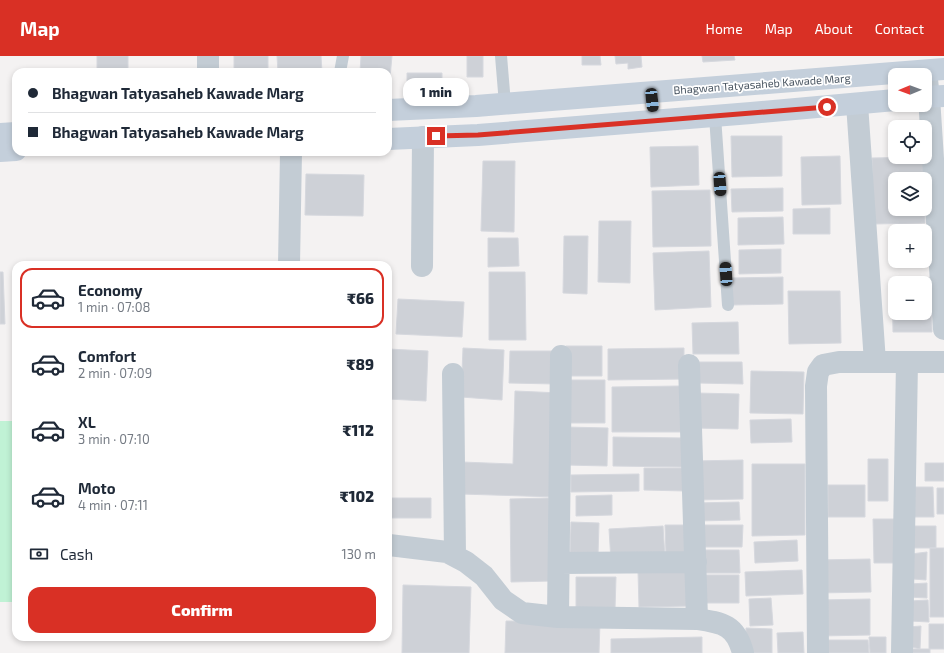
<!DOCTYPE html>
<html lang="en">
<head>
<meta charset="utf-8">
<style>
	:root { --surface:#fff; --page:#f2f2f3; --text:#1f2937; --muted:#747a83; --line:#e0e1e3; --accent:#d93025 }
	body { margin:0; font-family:"Exo 2",sans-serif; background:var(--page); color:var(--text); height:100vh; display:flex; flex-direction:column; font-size:15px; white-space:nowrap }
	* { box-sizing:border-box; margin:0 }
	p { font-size:13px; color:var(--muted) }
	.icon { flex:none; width:22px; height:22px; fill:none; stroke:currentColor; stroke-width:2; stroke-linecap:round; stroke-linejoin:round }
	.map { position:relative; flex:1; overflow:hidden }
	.sheet { position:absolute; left:12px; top:205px; width:380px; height:380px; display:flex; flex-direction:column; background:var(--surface); border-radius:12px; box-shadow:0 2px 6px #0003 }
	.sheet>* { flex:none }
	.banner { position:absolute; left:12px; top:12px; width:380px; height:88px; border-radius:12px; box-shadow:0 2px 6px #0003; display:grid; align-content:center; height:88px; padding:0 16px; background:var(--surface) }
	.needle { width:26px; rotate:269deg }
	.tools { position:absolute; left:888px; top:12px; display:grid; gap:8px }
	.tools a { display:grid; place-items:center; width:44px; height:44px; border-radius:8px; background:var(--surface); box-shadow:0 2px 6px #0003; font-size:20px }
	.end { position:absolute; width:18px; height:18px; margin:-9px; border:5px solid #d93025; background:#fff; box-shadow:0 0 0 2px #fff }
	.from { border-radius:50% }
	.bubble { position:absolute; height:28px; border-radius:12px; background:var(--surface); box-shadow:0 2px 6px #0003; font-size:13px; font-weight:800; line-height:28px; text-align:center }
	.car { position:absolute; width:12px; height:24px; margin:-12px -6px; border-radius:5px; box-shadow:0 0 3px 1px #0007; background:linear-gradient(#222 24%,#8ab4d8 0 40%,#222 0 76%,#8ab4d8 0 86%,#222 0) }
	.banner b { display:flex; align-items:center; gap:14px; height:38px; font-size:15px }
	.banner b+b { border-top:1px solid var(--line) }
	.banner i { width:10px; height:10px; background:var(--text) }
	ul { padding:7px 0 0; list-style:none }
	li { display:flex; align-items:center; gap:12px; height:60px; margin:0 8px 6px; padding:0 8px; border:2px solid transparent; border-radius:12px }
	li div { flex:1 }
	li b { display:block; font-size:15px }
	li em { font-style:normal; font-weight:800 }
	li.current { border-color:var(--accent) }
	li>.icon { width:36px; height:36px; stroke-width:1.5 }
	.pay { display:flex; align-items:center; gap:10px; height:44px; padding:0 16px; font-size:15px }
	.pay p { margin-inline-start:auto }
	.cta { display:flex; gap:8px; margin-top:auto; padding:8px 16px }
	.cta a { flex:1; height:46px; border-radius:12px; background:var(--accent); color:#fff; font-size:16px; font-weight:800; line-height:46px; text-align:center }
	header { display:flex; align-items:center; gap:24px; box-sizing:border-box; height:56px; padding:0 20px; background:var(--accent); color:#fff }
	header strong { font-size:19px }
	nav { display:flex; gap:22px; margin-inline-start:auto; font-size:14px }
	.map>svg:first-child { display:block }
	.green { fill:#c0f2d5 }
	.building { fill:#ced1d7; stroke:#d6d8de; fill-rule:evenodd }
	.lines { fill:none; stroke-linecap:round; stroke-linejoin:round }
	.lane { stroke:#c3ccd4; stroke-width:12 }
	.street { stroke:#c3ccd4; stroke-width:22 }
	.secondary { stroke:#c4cfdb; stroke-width:22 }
	.route { stroke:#d93025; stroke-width:5 }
	.labels { text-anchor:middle; stroke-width:3.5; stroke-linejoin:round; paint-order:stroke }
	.street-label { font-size:11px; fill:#495561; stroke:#fff }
</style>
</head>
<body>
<header>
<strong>Map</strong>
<nav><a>Home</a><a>Map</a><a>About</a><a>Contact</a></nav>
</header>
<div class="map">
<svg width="944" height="597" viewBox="0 0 944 597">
	<rect width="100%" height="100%" fill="#f4f2f2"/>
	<path class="green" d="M0,365h15l-1,181h-14z"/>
	<path class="building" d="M97,0h31v16h-31z
		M234,0h34v16h-34z
		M277,0h44l1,16h-44z
		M361,0h31l-3,33h-1v-17h-28z
		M467,0h16v21h-16z
		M582,0h18l1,9h-19z
		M615,0h26l1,11 -14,2v-6l-12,1z
		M702,0h32l1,4 -32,2z
		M407,17h35v19h-35z
		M731,80h51v40l-50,1z
		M698,90l1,39 -48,2 -1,-40z
		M840,100l1,48 -39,1 -1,-48z
		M924,101v22h-29v30h30v14l-52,1 -1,-66z
		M483,105h32l-1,71 -33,-1z
		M306,118l58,1 -1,41 -58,-1z
		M783,132v23l-51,1 -1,-23z
		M710,134l1,56 -58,1 -1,-56z
		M830,152v26h-37v-25z
		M783,161l1,27 -46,1v-27z
		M599,165h32l-1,62 -32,-1z
		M564,180h24l-1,58 -24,-1z
		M488,182h30l1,28 -31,1z
		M781,193v24l-42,1v-24z
		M709,195l2,56 -56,3 -2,-57z
		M0,216h3l2,52h-5z
		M489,216h36l1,68h-37z
		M783,221v27l-51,1v-27z
		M931,222l1,54h-39l-1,-53zM895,227h30v30h-30z
		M788,235h52l1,52 -52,1z
		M398,243l66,3 -2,35 -66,-3z
		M738,266l1,32h-46l-1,-31z
		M566,290h36v30h-36z
		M463,292l41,2 -2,50 -41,-3z
		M684,292v31l-76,1v-31z
		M388,293l40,2 -2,50 -38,-2z
		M510,295h46l-1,33 -46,-1z
		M699,306h43l1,22 -45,-1z
		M751,315l53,1 -1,42 -53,-1z
		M565,324h40v43h-40z
		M680,330l1,46h-69v-45z
		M515,335l45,2 -4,104 -95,-3 1,-32 51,2z
		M696,337l43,1 -1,35 -43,-1z
		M791,363l1,23 -41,1 -1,-23z
		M566,371l42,1 -1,38 -41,-1z
		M613,381l71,1v29l-71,-1z
		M868,403h20v42h-20z
		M743,404v39l-48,1 -1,-39z
		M925,407h19v18h-19z
		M752,408h53v71l-53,1z
		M644,412h42l-1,23 -41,-1z
		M639,418v17l-68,1v-17z
		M828,429h37v32h-37z
		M910,431h23l1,30h-24z
		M937,432h7v26h-7z
		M612,439v20l-36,1v-20z
		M388,442h43v20h-43z
		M549,442l2,83 -40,1 -1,-83z
		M739,446l1,18 -43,1 -1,-18z
		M873,463h23l1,44h-23z
		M571,466l28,1 -1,32 -28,-1z
		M665,469h27v29l-26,1z
		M701,469h42l-1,22h-41z
		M663,470l2,32 -54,3 -2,-32z
		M912,470h24v22h-24z
		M797,484l1,21 -43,2 -1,-21z
		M930,492h14v69h-14z
		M702,494h37l1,23h-38z
		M927,496l-1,28 -13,-1 -2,-25z
		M870,503l1,33 -53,1v-33z
		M802,514l1,24 -57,2 -1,-24z
		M638,515h52v35l-51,1z
		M700,519h39v28h-38z
		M576,521h40l-1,32 -39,-1z
		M927,527v15l-19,-1 2,-13z
		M403,529l68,2 -2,66h-67z
		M771,542l2,27 -23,1 -1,-27z
		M870,543v36l-50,1 -1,-36z
		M928,544l1,22 -19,-1v-20z
		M506,565l94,1 -1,31h-94z
		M929,568h15v25h-15z
		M921,570l-1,23 -12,-3v-19z
		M746,572l26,1v24h-26z
		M803,576l1,21h-26l-1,-20z
		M702,581v16h-91v-14z
		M869,581h17v16h-16z
		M820,584h48l1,13h-48z
		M907,593h23v4h-23z"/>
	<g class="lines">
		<path class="lane" d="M501,0l4,48
			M340,16l3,-16
			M715,60l13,189"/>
		<path class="street" d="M926,15l3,26 15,232
			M208,16v-16
			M857,48l18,258
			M289,209l2,-113
			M422,210l1,-129
			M689,309l8,254
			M453,318l2,182
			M389,489l58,7 19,10 18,14 19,24 19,13 36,4 139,2c26,4 39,6 46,34
			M559,507l137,-1
			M558,561l3,-261
			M818,597l-2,-267 2,-14 5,-7 16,-3h105
			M902,597l5,-291"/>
		<path class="secondary" d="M925,41l19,-1
			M388,54l88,-4 468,-37
			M0,78l16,-1
			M388,83l90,-4 273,-22 144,-13
			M0,95l16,-1"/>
	</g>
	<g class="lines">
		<path class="route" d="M436,80l42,-1 349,-28"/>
	</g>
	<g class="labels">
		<g class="street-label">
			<text transform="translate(762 28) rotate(-4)" y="4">Bhagwan Tatyasaheb Kawade Marg</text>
		</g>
	</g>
</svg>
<div class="tools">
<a><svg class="needle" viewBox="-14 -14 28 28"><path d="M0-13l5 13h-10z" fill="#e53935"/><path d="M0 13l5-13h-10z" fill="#747a83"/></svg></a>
<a><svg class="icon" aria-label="locate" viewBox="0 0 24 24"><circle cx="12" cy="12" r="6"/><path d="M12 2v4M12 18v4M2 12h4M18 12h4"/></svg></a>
<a><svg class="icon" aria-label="layers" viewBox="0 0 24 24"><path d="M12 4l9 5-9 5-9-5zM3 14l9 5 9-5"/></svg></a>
<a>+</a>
<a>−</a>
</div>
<i class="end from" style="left:827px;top:51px"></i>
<i class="end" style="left:436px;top:80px"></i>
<div class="bubble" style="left:403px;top:22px;width:66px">1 min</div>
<i class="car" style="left:652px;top:44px;rotate:174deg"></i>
<i class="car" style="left:720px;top:128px;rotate:176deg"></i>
<i class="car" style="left:726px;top:218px;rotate:356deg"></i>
<div class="banner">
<b><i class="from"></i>Bhagwan Tatyasaheb Kawade Marg</b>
<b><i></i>Bhagwan Tatyasaheb Kawade Marg</b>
</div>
<section class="sheet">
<ul>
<li class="current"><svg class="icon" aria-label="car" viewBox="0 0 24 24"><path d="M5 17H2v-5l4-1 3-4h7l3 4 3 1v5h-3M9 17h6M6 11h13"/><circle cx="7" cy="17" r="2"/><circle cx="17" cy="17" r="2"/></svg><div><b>Economy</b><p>1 min · 07:08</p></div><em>₹66</em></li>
<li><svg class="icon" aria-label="car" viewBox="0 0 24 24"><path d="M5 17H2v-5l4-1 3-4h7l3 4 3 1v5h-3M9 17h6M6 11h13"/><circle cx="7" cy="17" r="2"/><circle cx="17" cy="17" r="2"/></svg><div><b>Comfort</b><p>2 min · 07:09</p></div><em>₹89</em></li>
<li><svg class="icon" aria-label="car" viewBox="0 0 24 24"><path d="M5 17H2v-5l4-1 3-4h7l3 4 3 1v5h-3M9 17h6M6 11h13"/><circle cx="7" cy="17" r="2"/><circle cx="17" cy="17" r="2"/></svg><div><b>XL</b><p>3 min · 07:10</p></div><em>₹112</em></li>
<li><svg class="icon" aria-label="car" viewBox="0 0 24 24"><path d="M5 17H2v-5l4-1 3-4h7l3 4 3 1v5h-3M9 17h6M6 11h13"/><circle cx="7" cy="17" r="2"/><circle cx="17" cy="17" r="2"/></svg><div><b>Moto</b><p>4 min · 07:11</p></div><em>₹102</em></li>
</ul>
<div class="pay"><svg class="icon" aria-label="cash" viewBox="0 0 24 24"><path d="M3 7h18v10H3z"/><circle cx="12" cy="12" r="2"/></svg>Cash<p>130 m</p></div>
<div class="cta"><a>Confirm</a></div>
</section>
</div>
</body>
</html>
